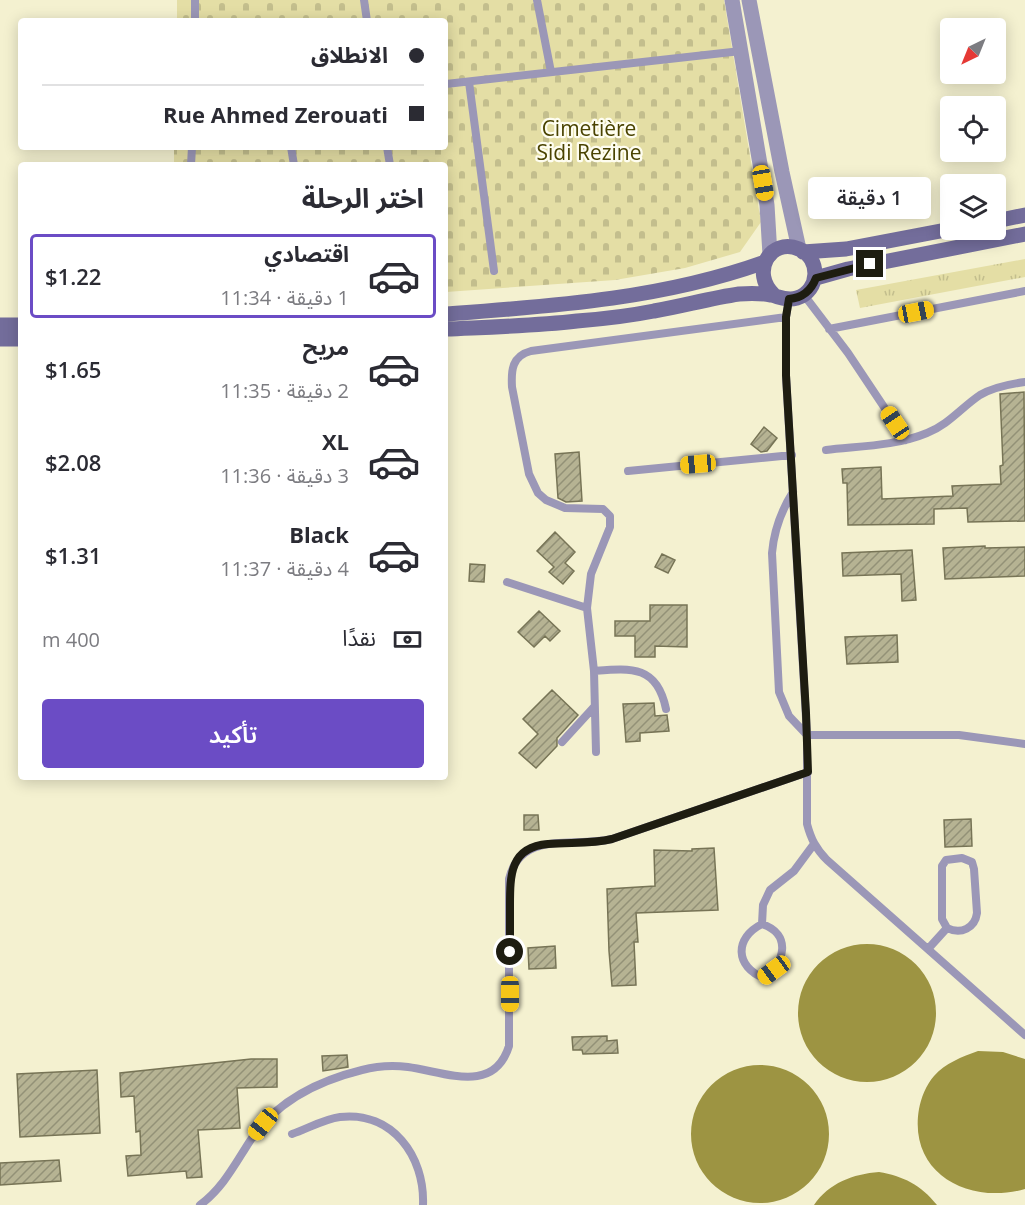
<!DOCTYPE html>
<html lang="ar">
<head>
<meta charset="utf-8">
<style>
	:root { --surface:#fff; --page:#f2f2f3; --text:#2b2b33; --muted:#7c7c81; --line:#e1e1e2; --accent:#6b4cc5 }
	body { margin:0; font-family:"Open Sans","Noto Sans Arabic",sans-serif; background:var(--page); color:var(--text); direction:rtl; height:100vh; display:flex; flex-direction:column; font-size:22px; white-space:nowrap }
	* { box-sizing:border-box; margin:0 }
	p { font-size:20px; color:var(--muted) }
	.icon { flex:none; width:33px; height:33px; fill:none; stroke:currentColor; stroke-width:2; stroke-linecap:round; stroke-linejoin:round }
	.map { position:relative; flex:1; overflow:hidden; direction:ltr }
	.drawer { position:absolute; left:18px; top:162px; width:430px; height:618px; display:flex; flex-direction:column; background:var(--surface); border-radius:6px; box-shadow:0 3px 15px #0003; direction:rtl }
	.drawer>* { flex:none }
	.hud { position:absolute; left:18px; top:18px; width:430px; height:132px; border-radius:6px; box-shadow:0 3px 15px #0003; direction:rtl; display:grid; align-content:center; height:132px; padding:0 24px; background:var(--surface) }
	.needle { width:39px; rotate:223deg }
	.controls { position:absolute; left:940px; top:18px; display:grid; gap:12px }
	.controls a { display:grid; place-items:center; width:66px; height:66px; border-radius:6px; background:var(--surface); box-shadow:0 3px 15px #0003; font-size:30px }
	.end { position:absolute; width:27px; height:27px; margin:-14px; border:8px solid #1e1d11; background:#fff; box-shadow:0 0 0 3px #fff }
	.from { border-radius:50% }
	.bubble { position:absolute; height:42px; border-radius:6px; background:var(--surface); box-shadow:0 3px 15px #0003; font-size:20px; font-weight:600; line-height:42px; text-align:center; direction:rtl }
	.car { position:absolute; width:18px; height:36px; margin:-18px -9px; border-radius:8px; box-shadow:0 0 4px 2px #0007; background:linear-gradient(#f5c518 24%,#345 0 40%,#f5c518 0 76%,#345 0 86%,#f5c518 0) }
	.hud b { display:flex; align-items:center; gap:21px; height:57px; font-size:22px }
	.hud b+b { border-top:2px solid var(--line) }
	.hud i { width:15px; height:15px; background:var(--text) }
	ul { padding:0; list-style:none }
	li { display:flex; align-items:center; gap:18px; height:84px; margin:0 12px 9px; padding:0 12px; border:3px solid transparent; border-radius:6px }
	li div { flex:1 }
	li b { display:block; font-size:22px }
	li em { font-style:normal; font-weight:600 }
	li.current { border-color:var(--accent) }
	li>.icon { width:54px; height:54px; stroke-width:1.5 }
	h2 { padding:0 24px; font-size:27px; line-height:72px }
	.pay { display:flex; align-items:center; gap:15px; height:66px; padding:0 24px; font-size:22px }
	.pay p { margin-inline-start:auto }
	.button { display:flex; gap:12px; margin-top:auto; padding:12px 24px }
	.button a { flex:1; height:69px; border-radius:6px; background:var(--accent); color:#fff; font-size:24px; font-weight:600; line-height:69px; text-align:center }
	.map>svg:first-child { display:block }
	.grass { fill:url(#grass-tufts) }
	.cemetery { fill:url(#cemetery-stones) }
	.water { fill:#9d9442 }
	.building { fill:url(#building-hatch); stroke:#777456; stroke-width:1.5 }
	.lines { fill:none; stroke-linecap:round; stroke-linejoin:round }
	.service { stroke:#9b97b7; stroke-width:8 }
	.tertiary { stroke:#9b97b7; stroke-width:15 }
	.secondary { stroke:#736d9b; stroke-width:15 }
	.route { stroke:#1e1d11; stroke-width:8 }
	.labels { text-anchor:middle; stroke-width:4.5; stroke-linejoin:round; paint-order:stroke }
	.park-label { font-size:21px; fill:#4a4300; stroke:#fefdf0 }
</style>
</head>
<body>
<div class="map">
<svg width="1025" height="1205" viewBox="0 0 1025 1205">
	<defs>
		<pattern id="grass-tufts" width="24" height="20" patternUnits="userSpaceOnUse" patternTransform="scale(1.5)"><rect width="24" height="20" fill="#e4dea5"/><path d="M3 7l-1-3M5 7V3M7 7l1-3M15 17l-1-3M17 17v-4M19 17l1-3" fill="none" stroke="#c3be8d"/></pattern>
		<pattern id="cemetery-stones" width="16" height="16" patternUnits="userSpaceOnUse" patternTransform="scale(1.5)"><rect width="16" height="16" fill="#e4dea5"/><path d="M2 7V4a2 2 0 0 1 4 0v3zM10 15v-3a2 2 0 0 1 4 0v3z" fill="#c3be8d"/></pattern>
		<pattern id="building-hatch" width="6" height="6" patternUnits="userSpaceOnUse" patternTransform="scale(1.5)"><rect width="6" height="6" fill="#b6b393"/><path d="M-1 1l2-2M0 6l6-6M5 7l2-2" fill="none" stroke="#939177"/></pattern>
	</defs>
	<rect width="100%" height="100%" fill="#f4f1d0"/>
	<path class="grass" d="M1025,259v18l-165,31 -4,-18z"/>
	<path class="cemetery" d="M177,0h547l37,222 -21,30 -55,16 -70,12 -169,12v-127h-272v-18h272v-126h-269z"/>
	<path class="water" d="M798 1013a69 69 0 1 1 138 0a69 69 0 1 1-138 0Z
		M978,1051l25,1 22,7v130c-57,16 -117,-16 -106,-80 2,-11 7,-24 15,-33 11,-13 28,-19 44,-25z
		M691 1134a69 69 0 1 1 138 0a69 69 0 1 1-138 0Z
		M879,1172c24,4 42,13 58,33h-123c15,-22 39,-31 65,-33z"/>
	<path class="building" d="M1024,392l1,129 -57,1 -1,-14 -33,1v15l-86,1 -1,-42h-4l-1,-14 39,-2 1,32 71,-3 -1,-10 49,-2 -1,-18 3,-1 -3,-71z
		M764,427l13,11 -10,13 -6,1 -10,-8z
		M579,452l3,49 -16,1 -8,-4 -3,-44z
		M555,532l20,20 -10,11 9,8 -11,13 -14,-12 5,-5 -17,-16z
		M985,546v2l40,-1v29l-80,3 -2,-31z
		M912,550l4,50 -14,1 -1,-27 -58,2 -1,-23z
		M662,554l13,6 -7,13 -13,-6z
		M470,564l15,1 -1,17 -15,-1z
		M650,605h37v42l-32,-1v11h-20v-21h-20v-15h35z
		M539,611l21,20 -10,10 -5,-5 -11,11 -16,-15z
		M897,635l1,27 -51,2 -2,-27z
		M552,690l26,25 -21,23v8l-21,22 -17,-15 19,-19 -15,-15z
		M654,703l1,13 12,-1 2,16 -29,2v8l-14,1 -3,-38z
		M524,815h14l1,15h-15z
		M971,819l1,27 -27,1 -1,-27z
		M714,848l4,62 -82,3 2,29h-4l2,43 -24,1 -3,-35 -2,-62 48,-3 -1,-36 38,1v-2z
		M555,946l1,22 -27,1 -1,-21z
		M607,1036v5l10,-1 1,13 -35,1 -1,-4h-9l-1,-13z
		M347,1055l1,12 -25,4 -1,-15z
		M251,1059h26v28l-40,1 3,40 -42,2 4,47 -15,1 -1,-7 -58,5 -2,-20 15,-1 -1,-24 -4,1 -2,-36 -13,1 -1,-24z
		M97,1070l3,63 -80,4 -3,-63z
		M59,1160l2,21 -61,4v-22z"/>
	<g class="lines">
		<path class="service" d="M195,0v21
			M364,0l3,21
			M537,0l14,72
			M469,82l25,189
			M446,84l295,-33
			M291,147l3,18
			M387,147l3,18
			M191,165l1,-18
			M804,295l44,58 58,87
			M789,299l-3,18v59l21,359v89c4,15 9,25 20,36l198,175
			M829,329l196,-38
			M826,450c33,-4 70,-4 101,-17 21,-8 35,-26 53,-38 14,-8 30,-11 45,-13
			M628,471l164,-16
			M793,492c-12,19 -19,38 -21,61l7,139 10,24 18,19h152l66,9
			M507,582l80,26
			M594,671c37,-3 63,-6 72,38
			M562,742l32,-35
			M596,752l-2,-81 -7,-63 4,-34 19,-47v-11l-7,-7 -38,-1 -19,-8 -8,-7 -9,-19 -17,-87c-1,-17 0,-31 19,-36l255,-34
			M962,858l10,4 2,7 3,44c-2,15 -16,22 -30,15l-5,-9v-53l4,-6z
			M762,924c30,10 23,39 2,54 -29,-11 -30,-40 -2,-54z
			M762,924l1,-19 7,-15 24,-19 20,-27
			M928,949l19,-21
			M292,1134c15,-5 32,-15 48,-17 52,-6 85,39 83,88
			M200,1205c23,-17 35,-41 50,-64 26,-40 67,-60 112,-71 15,-4 30,-5 46,-3 37,5 86,28 101,-21v-167c12,-50 65,-31 103,-40l196,-67"/>
		<path class="tertiary" d="M732,0l35,205 3,50
			M749,0l33,172 17,77"/>
		<path class="secondary" d="M996,221l29,-6
			M803,252l43,-3 105,-20
			M816,278l32,-9 177,-35
			M446,314c108,-8 216,-15 319,-52
			M0,325h21
			M446,329c44,-2 88,-3 131,-8 26,-2 52,-5 77,-10 29,-5 57,-13 85,-17 11,-1 21,-1 32,1 9,2 16,6 26,3 23,-7 24,-40 2,-49 -29,-12 -49,24 -25,46
			M0,339h21"/>
	</g>
	<g class="lines">
		<path class="route" d="M510,952c0,-15 0,-31 0,-46 0,-31 0,-59 38,-62 22,-2 43,0 64,-5l196,-67 -2,-59 -20,-338v-58l3,-18c13,-1 22,-8 27,-21l54,-14"/>
	</g>
	<g class="labels">
		<g class="park-label">
			<text x="589" y="136">Cimetière<tspan x="589" dy="24">Sidi Rezine</tspan></text>
		</g>
	</g>
</svg>
<div class="controls">
<a><svg class="needle" viewBox="-14 -14 28 28"><path d="M0-13l5 13h-10z" fill="#e53935"/><path d="M0 13l5-13h-10z" fill="#7c7c81"/></svg></a>
<a><svg class="icon" aria-label="locate" viewBox="0 0 24 24"><circle cx="12" cy="12" r="6"/><path d="M12 2v4M12 18v4M2 12h4M18 12h4"/></svg></a>
<a><svg class="icon" aria-label="layers" viewBox="0 0 24 24"><path d="M12 4l9 5-9 5-9-5zM3 14l9 5 9-5"/></svg></a>
</div>
<i class="end from" style="left:510px;top:952px"></i>
<i class="end" style="left:870px;top:264px"></i>
<div class="bubble" style="left:808px;top:177px;width:123px">1 دقيقة</div>
<i class="car" style="left:763px;top:183px;rotate:170deg"></i>
<i class="car" style="left:916px;top:312px;rotate:79deg"></i>
<i class="car" style="left:895px;top:423px;rotate:326deg"></i>
<i class="car" style="left:698px;top:464px;rotate:265deg"></i>
<i class="car" style="left:774px;top:970px;rotate:234deg"></i>
<i class="car" style="left:510px;top:994px;rotate:180deg"></i>
<i class="car" style="left:263px;top:1124px;rotate:219deg"></i>
<div class="hud">
<b><i class="from"></i>الانطلاق</b>
<b><i></i>Rue Ahmed Zerouati</b>
</div>
<section class="drawer">
<h2>اختر الرحلة</h2>
<ul>
<li class="current"><svg class="icon" aria-label="car" viewBox="0 0 24 24"><path d="M5 17H2v-5l4-1 3-4h7l3 4 3 1v5h-3M9 17h6M6 11h13"/><circle cx="7" cy="17" r="2"/><circle cx="17" cy="17" r="2"/></svg><div><b>اقتصادي</b><p>1 دقيقة · 11:34</p></div><em>$1.22</em></li>
<li><svg class="icon" aria-label="car" viewBox="0 0 24 24"><path d="M5 17H2v-5l4-1 3-4h7l3 4 3 1v5h-3M9 17h6M6 11h13"/><circle cx="7" cy="17" r="2"/><circle cx="17" cy="17" r="2"/></svg><div><b>مريح</b><p>2 دقيقة · 11:35</p></div><em>$1.65</em></li>
<li><svg class="icon" aria-label="car" viewBox="0 0 24 24"><path d="M5 17H2v-5l4-1 3-4h7l3 4 3 1v5h-3M9 17h6M6 11h13"/><circle cx="7" cy="17" r="2"/><circle cx="17" cy="17" r="2"/></svg><div><b>XL</b><p>3 دقيقة · 11:36</p></div><em>$2.08</em></li>
<li><svg class="icon" aria-label="car" viewBox="0 0 24 24"><path d="M5 17H2v-5l4-1 3-4h7l3 4 3 1v5h-3M9 17h6M6 11h13"/><circle cx="7" cy="17" r="2"/><circle cx="17" cy="17" r="2"/></svg><div><b>Black</b><p>4 دقيقة · 11:37</p></div><em>$1.31</em></li>
</ul>
<div class="pay"><svg class="icon" aria-label="cash" viewBox="0 0 24 24"><path d="M3 7h18v10H3z"/><circle cx="12" cy="12" r="2"/></svg>نقدًا<p>400 m</p></div>
<div class="button"><a>تأكيد</a></div>
</section>
</div>
</body>
</html>
